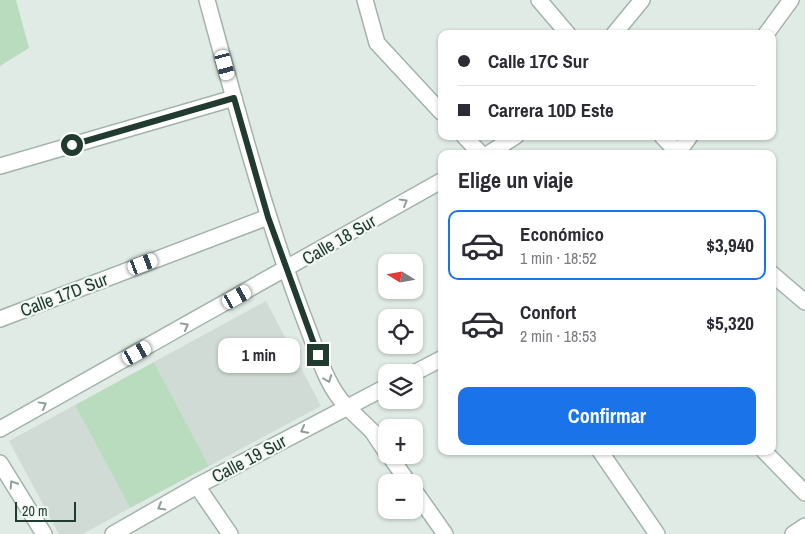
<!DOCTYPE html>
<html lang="es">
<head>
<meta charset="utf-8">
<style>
	:root { --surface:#fff; --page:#f2f2f3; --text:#2b2b33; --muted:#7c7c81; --line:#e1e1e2; --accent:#1a73e8 }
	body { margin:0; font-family:"Archivo Narrow",sans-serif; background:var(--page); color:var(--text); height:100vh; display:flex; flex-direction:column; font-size:19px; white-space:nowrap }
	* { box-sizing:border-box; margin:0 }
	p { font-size:16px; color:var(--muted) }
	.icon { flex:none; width:28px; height:28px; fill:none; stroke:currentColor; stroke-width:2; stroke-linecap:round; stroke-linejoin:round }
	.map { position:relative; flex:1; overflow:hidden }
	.drawer { position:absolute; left:438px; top:150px; width:338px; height:305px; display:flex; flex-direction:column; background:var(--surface); border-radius:10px; box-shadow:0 1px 4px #0004 }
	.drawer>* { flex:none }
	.hud { position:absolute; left:438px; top:30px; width:338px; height:110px; border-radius:10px; box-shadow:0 1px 4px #0004; display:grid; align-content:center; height:110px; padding:0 20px; background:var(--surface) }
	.needle { width:32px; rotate:281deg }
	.controls { position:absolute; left:378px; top:254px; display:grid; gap:10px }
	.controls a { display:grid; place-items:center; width:45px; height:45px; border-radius:10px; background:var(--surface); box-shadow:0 1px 4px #0004; font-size:25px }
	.scale { position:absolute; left:15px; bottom:12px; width:61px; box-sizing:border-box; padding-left:5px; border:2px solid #213b31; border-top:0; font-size:14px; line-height:18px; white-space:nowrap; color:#213b31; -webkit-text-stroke:4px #f1f8f3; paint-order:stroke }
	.end { position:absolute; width:22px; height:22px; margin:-11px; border:6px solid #213b31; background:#fff; box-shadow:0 0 0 2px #fff }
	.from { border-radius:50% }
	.bubble { position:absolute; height:35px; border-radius:10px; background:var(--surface); box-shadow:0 1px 4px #0004; font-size:16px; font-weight:700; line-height:35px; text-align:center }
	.car { position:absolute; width:15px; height:30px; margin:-15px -8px; border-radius:6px; box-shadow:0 0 4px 1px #0007; background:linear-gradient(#fff 24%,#345 0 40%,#fff 0 76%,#345 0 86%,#fff 0) }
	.hud b { display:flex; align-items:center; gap:18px; height:48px; font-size:19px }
	.hud b+b { border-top:1px solid var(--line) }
	.hud i { width:12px; height:12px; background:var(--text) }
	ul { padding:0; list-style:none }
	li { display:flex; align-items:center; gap:15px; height:70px; margin:0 10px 8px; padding:0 10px; border:2px solid transparent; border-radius:10px }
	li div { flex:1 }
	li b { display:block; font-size:19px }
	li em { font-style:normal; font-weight:700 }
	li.active { border-color:var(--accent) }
	li>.icon { width:45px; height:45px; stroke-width:1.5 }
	h2 { padding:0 20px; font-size:22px; line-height:60px }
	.button { display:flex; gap:10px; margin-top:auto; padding:10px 20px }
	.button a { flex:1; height:58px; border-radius:10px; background:var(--accent); color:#fff; font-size:20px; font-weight:700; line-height:58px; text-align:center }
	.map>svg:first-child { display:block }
	.built { fill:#cfdbd4 }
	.green { fill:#b9dcbf }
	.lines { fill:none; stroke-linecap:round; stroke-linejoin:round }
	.minor-casing { stroke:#a3b3ab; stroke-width:18 }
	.tertiary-casing { stroke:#a3b3ab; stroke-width:18 }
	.minor { stroke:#fff; stroke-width:15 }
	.tertiary { stroke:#fff; stroke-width:15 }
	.oneway { stroke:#909d98 }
	.route { stroke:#213b31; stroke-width:6 }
	.labels { text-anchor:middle; stroke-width:4.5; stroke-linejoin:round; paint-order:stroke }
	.street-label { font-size:18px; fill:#213b31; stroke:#f1f8f3 }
</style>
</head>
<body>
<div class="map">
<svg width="805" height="534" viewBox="0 0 805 534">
	<rect width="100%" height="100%" fill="#e0ebe5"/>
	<path class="built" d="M266,301l55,105 -112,60 -55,-104z
		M75,405l55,103 -47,26h-24l-50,-93z"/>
	<path class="green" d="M0,0h16l13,48 -29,18z
		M154,362l55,104 -79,42 -55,-103z"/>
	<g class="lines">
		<defs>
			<path id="minor" d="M365,0l12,43 64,69
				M539,0l29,34
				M614,34l28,-34
				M464,136l17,18
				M0,166l234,-68
				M771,273l34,29
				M0,319l268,-102
				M347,407l25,24 14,21
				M600,451l57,83
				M764,451l41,42
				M389,455l19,27
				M197,486l33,48
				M414,490l31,44
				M793,534l12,-8"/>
			<path id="tertiary" d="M207,0c30,110 59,220 100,326 11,28 19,60 40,81
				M766,34l25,-34
				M662,136l17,18
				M678,153l12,-17
				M488,154l28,-18
				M414,373l27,-14
				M0,429l441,-248
				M0,463l44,71
				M113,534l84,-48 189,-99"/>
		</defs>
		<use href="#minor" class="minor-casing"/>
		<use href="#tertiary" class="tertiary-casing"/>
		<use href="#minor" class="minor"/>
		<use href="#tertiary" class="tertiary"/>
	</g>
	<defs><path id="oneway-chevron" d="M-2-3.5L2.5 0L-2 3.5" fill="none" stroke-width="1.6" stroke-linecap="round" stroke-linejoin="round" transform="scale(1.25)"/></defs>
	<g class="oneway">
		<use href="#oneway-chevron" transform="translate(404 202) rotate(-30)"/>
		<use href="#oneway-chevron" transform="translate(185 326) rotate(-29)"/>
		<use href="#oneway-chevron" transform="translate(328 379) rotate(69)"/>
		<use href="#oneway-chevron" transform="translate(43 405) rotate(-29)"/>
		<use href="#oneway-chevron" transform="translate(304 430) rotate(152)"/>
		<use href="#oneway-chevron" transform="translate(13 484) rotate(-122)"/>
		<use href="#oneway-chevron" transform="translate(161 507) rotate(150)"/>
	</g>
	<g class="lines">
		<path class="route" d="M72,145l162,-47 34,119 50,138"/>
	</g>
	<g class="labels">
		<g class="street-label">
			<text transform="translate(339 240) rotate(-30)" y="6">Calle 18 Sur</text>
			<text transform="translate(64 295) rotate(-21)" y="6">Calle 17D Sur</text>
			<text transform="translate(249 459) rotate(-28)" y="6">Calle 19 Sur</text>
		</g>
	</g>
</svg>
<div class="controls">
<a><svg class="needle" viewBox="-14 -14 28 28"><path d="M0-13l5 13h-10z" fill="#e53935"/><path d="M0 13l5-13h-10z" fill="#7c7c81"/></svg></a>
<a><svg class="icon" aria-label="locate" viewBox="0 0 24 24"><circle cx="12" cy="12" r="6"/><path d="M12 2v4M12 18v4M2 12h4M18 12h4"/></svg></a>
<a><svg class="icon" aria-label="layers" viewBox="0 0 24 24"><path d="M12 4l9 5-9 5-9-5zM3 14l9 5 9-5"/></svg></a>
<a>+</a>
<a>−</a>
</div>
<div class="scale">20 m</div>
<i class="end from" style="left:72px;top:145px"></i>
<i class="end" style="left:318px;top:355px"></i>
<div class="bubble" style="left:218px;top:338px;width:82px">1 min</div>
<i class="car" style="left:225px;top:65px;rotate:165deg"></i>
<i class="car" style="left:143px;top:264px;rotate:69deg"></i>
<i class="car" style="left:237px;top:297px;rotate:61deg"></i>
<i class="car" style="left:137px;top:353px;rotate:61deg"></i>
<div class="hud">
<b><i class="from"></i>Calle 17C Sur</b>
<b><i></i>Carrera 10D Este</b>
</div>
<section class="drawer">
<h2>Elige un viaje</h2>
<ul>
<li class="active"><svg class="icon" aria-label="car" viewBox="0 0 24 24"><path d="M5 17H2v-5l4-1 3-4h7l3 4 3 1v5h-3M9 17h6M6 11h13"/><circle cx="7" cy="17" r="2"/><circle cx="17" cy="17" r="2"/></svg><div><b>Económico</b><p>1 min · 18:52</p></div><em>$3,940</em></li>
<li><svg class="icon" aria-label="car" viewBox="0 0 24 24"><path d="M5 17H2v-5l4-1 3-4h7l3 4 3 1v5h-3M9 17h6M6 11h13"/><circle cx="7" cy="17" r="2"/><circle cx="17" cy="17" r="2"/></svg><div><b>Confort</b><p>2 min · 18:53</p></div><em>$5,320</em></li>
</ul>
<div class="button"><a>Confirmar</a></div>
</section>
</div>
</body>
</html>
